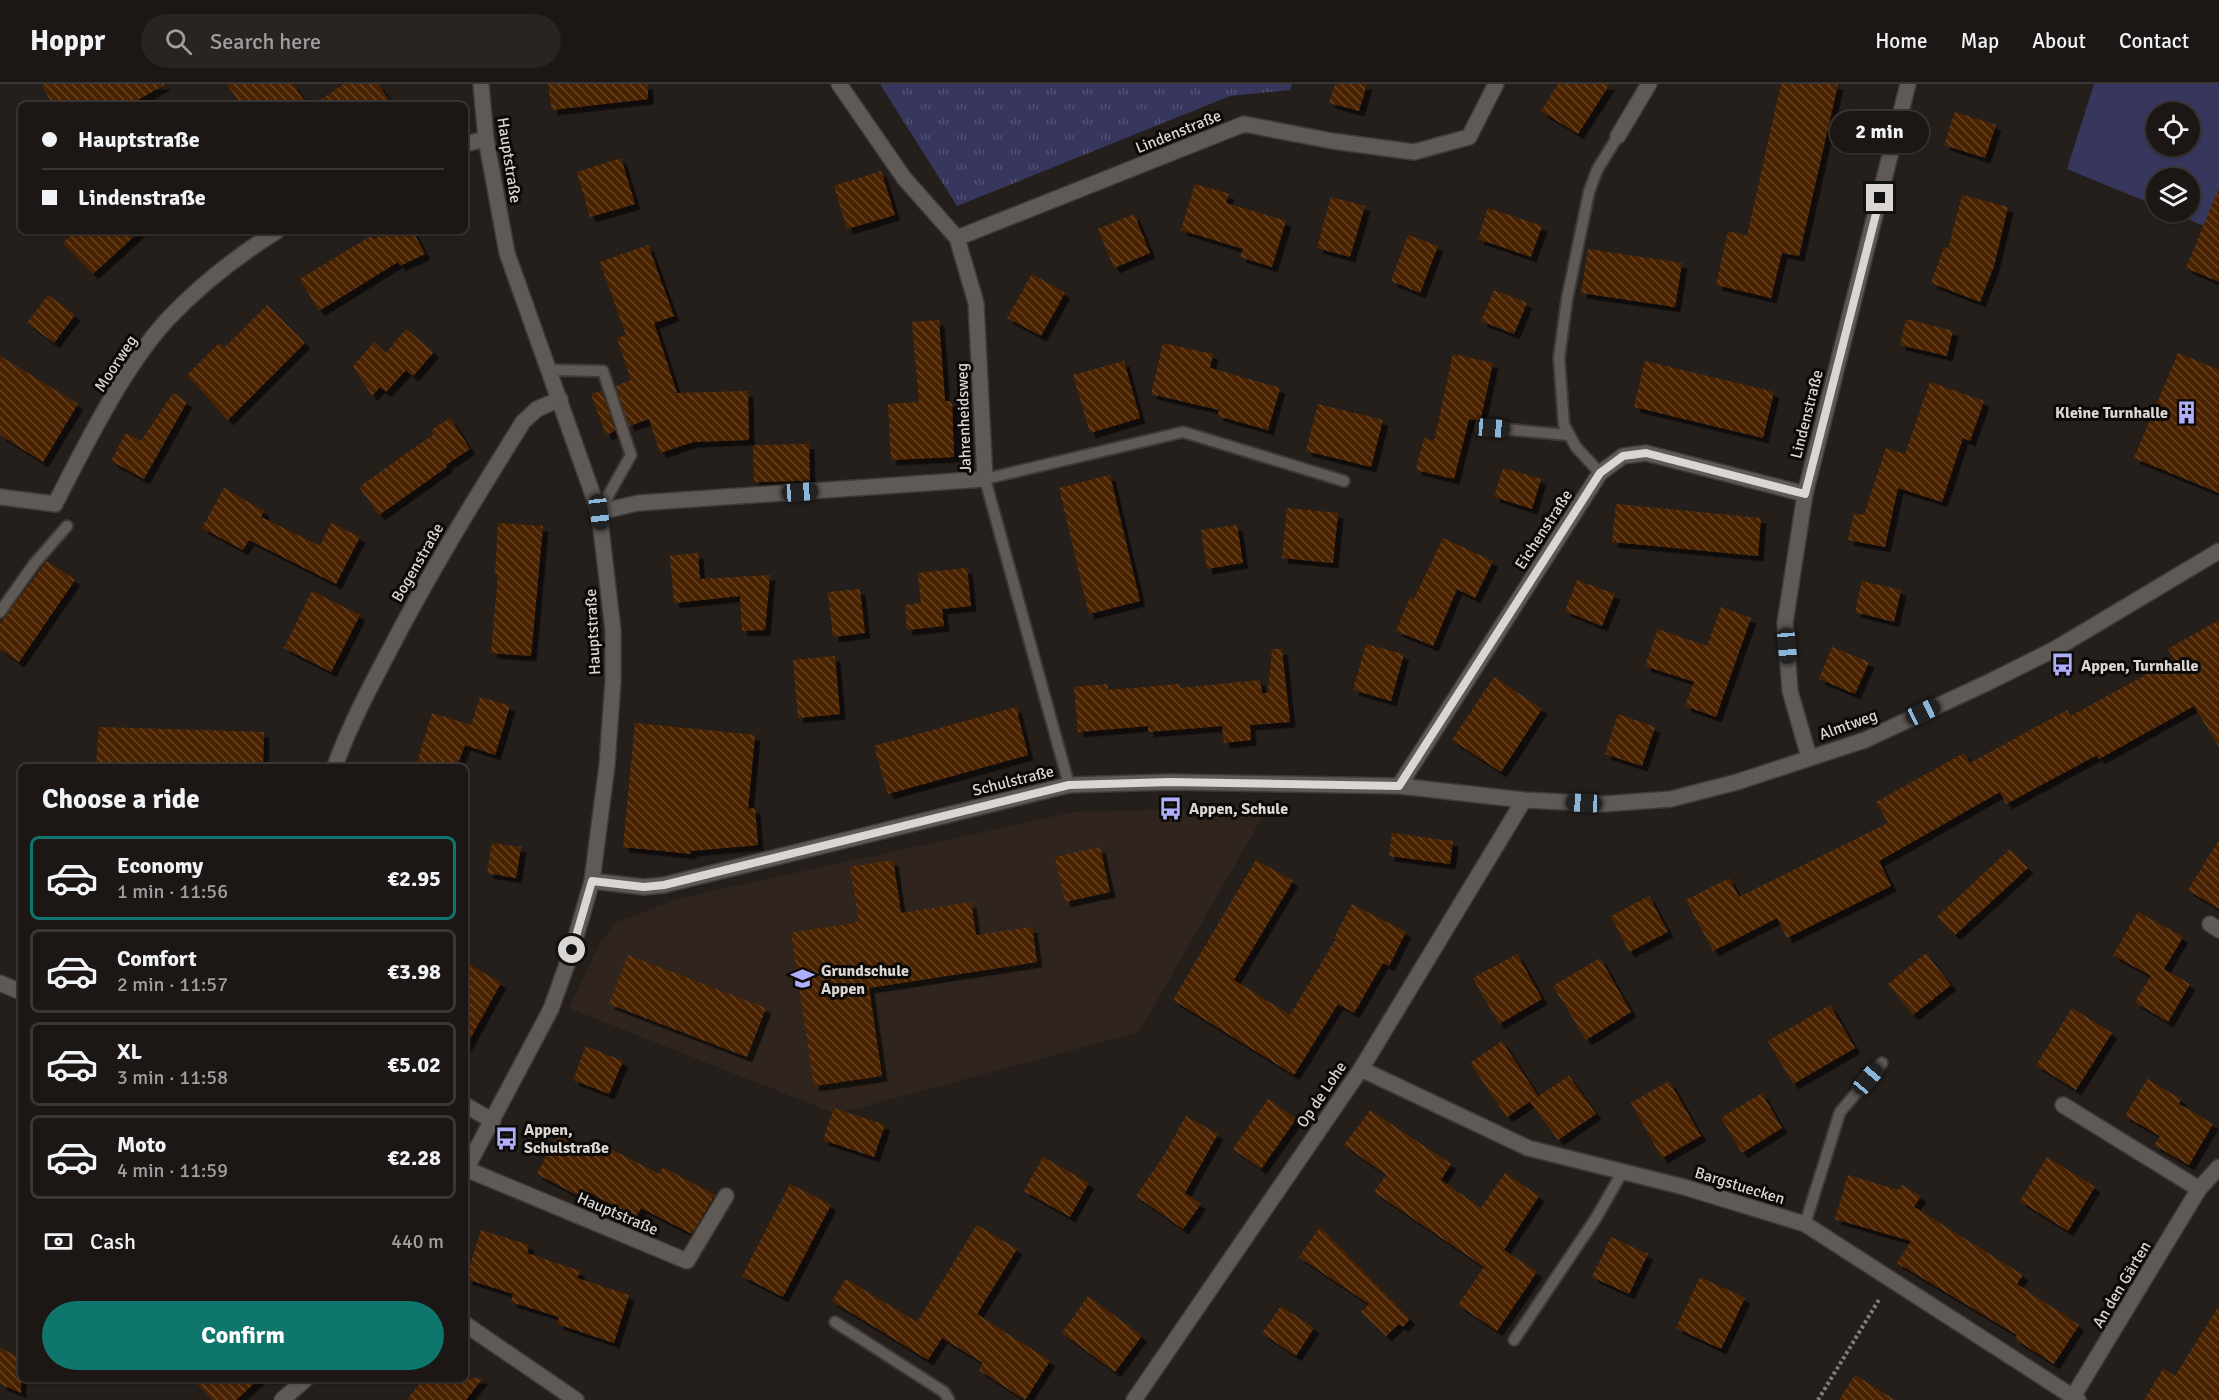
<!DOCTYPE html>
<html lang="en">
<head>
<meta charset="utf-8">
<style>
	:root { --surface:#1c1715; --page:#292422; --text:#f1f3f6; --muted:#a09fa0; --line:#3a3634; --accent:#0f766e }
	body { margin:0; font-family:Signika,sans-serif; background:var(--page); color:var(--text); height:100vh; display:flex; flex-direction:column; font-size:22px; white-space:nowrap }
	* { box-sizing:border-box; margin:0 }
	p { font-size:20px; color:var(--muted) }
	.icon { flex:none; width:33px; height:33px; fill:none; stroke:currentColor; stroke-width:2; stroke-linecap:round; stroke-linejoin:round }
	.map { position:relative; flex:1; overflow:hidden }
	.side { position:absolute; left:18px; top:680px; width:450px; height:618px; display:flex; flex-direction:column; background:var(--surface); border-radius:9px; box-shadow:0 2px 4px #0004,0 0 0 2px var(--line) }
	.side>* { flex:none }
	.hud { position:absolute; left:18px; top:18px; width:450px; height:132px; border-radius:9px; box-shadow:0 2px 4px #0004,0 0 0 2px var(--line); display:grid; align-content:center; height:132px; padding:0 24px; background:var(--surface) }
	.tools { position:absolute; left:2146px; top:18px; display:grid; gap:12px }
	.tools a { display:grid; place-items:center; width:54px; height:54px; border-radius:50%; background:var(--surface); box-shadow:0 2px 4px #0004,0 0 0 2px var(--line); font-size:30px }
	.end { position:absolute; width:27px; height:27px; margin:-14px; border:8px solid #dad6d4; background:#111; box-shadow:0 0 0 3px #111 }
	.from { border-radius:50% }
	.bubble { position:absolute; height:42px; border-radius:21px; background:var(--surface); box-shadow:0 2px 4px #0004,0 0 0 2px var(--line); font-size:20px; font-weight:700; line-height:42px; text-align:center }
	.car { position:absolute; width:18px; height:36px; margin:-18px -9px; border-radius:8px; box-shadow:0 0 4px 2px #0007; background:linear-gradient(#222 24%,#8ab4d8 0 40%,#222 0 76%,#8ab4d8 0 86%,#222 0) }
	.hud b { display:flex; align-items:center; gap:21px; height:57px; font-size:22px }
	.hud b+b { border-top:2px solid var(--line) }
	.hud i { width:15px; height:15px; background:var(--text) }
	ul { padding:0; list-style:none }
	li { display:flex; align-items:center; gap:18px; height:84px; margin:0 12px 9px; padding:0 12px; border:3px solid var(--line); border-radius:9px }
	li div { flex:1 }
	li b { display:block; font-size:22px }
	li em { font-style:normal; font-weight:700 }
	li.on { border-color:var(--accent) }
	li>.icon { width:54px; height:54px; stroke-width:1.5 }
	h2 { padding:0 24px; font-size:27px; line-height:72px }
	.pay { display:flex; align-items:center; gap:15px; height:66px; padding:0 24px; font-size:22px }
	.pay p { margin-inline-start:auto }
	.cta { display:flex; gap:12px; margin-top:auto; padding:12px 24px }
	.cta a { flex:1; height:69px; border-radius:36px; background:var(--accent); color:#fff; font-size:24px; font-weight:700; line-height:69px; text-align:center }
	header { display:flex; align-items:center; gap:36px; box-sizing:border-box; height:84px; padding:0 30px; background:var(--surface); border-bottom:2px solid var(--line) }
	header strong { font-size:28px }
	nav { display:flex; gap:33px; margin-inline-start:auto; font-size:21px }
	.search { width:420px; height:54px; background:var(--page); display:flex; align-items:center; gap:15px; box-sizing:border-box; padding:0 21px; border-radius:33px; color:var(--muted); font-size:22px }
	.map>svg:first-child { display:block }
	.built { fill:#30251e }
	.grass { fill:url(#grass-tufts) }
	.pitch { fill:#37365c; fill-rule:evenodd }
	.building { fill:url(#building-back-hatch); filter:url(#shadow) }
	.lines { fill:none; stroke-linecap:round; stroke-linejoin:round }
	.lane-casing { stroke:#3f3a37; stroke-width:14 }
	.street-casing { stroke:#3f3a37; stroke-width:18 }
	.secondary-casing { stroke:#3f3a37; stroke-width:18 }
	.path { stroke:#847f7d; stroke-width:4; stroke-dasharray:3 3; stroke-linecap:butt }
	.lane { stroke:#605a56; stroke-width:10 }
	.street { stroke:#605a56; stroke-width:15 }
	.secondary { stroke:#605a56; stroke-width:15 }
	.route { stroke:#dad6d4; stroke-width:8 }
	.labels { text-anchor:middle; stroke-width:6; stroke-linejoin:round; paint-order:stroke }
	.street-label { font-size:16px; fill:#dad6d4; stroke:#0c0a08 }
	.poi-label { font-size:16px; font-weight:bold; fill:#dad6d4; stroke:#0c0a08; text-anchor:start }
</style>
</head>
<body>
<header>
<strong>Hoppr</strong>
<div class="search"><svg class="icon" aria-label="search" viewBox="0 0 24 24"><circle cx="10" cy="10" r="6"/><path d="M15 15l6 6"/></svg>Search here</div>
<nav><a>Home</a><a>Map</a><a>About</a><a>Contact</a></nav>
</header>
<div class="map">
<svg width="2219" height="1316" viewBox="0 0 2219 1316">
	<defs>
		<pattern id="grass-tufts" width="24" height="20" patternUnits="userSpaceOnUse" patternTransform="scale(1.5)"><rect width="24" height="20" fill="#37365c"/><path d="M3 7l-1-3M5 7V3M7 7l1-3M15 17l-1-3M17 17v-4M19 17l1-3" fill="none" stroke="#535272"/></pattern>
		<pattern id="building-back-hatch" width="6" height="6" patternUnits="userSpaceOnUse" patternTransform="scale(1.5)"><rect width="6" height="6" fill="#4c2400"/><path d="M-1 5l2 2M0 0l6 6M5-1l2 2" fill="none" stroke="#654324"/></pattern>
		<filter id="shadow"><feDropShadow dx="5.5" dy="5.5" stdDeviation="0" flood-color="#0009"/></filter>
	</defs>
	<rect width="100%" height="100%" fill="#251f1c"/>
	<path class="built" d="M1268,723l-129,225 -303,82 -267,-106 30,-63 17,-23 69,-25 390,-85z"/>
	<path class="grass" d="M880,0h412l-2,6 -60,6 -273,110z"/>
	<path class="pitch" d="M2094,0h125v148l-49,-20h20v-34h-33v28l-90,-37zM2157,28h33v34h-33z"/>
	<path class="building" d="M41,0h125l-37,21h-76z
		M227,0h66l14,21h-66z
		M344,0h34l14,21h-79z
		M548,0h100v15l-96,11z
		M1335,0h32l-8,27 -30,-8z
		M1558,0h52l-32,50 -37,-23z
		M1781,0h57l-39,172 -17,-3 -11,45 -55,-13 12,-54 19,5z
		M1955,28l41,13 -11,33 -41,-13z
		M621,74l14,46 -45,13 -13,-45z
		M881,87l14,44 -48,14 -13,-43z
		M1195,100l34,10 -3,9 60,18 -14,46 -32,-10 3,-8 -62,-19z
		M2218,106h1v92l-33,-14z
		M1962,111l46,12 -14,59 -14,36 -49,-19 13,-36 4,2z
		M1331,113l34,9 -15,51 -33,-9z
		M1488,124l54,18 -11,31 -53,-18z
		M1134,130l16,39 -36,15 -16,-39z
		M76,147h64l-47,43 -30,-31z
		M389,147h24l12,23 -25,12 -2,-4 -79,49 -19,-32 71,-43 2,3z
		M1408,151l30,11 -18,47 -29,-12z
		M648,161l26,71 -20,7 23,70 71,-2 1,49 -56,2 -33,11 -11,-34 -20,7 -13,-40 15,-6 -14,-42 9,-3 -26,-73z
		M1588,165l94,14 -7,44 -94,-14z
		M1032,190l33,19 -24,43 -34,-18z
		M1494,206l33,13 -13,31 -33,-13z
		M48,211l27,20 -21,28 -27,-20z
		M267,221l38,38 -77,77 -41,-45 32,-32 5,5z
		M1906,235l47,12 -6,25 -47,-11z
		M939,236l6,81h7l2,56 -63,3 -3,-56 31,-2 -7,-80z
		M406,245l28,23 -21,24 -7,-6 -20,22 -6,-5 -8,9 -19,-30 21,-24 12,11z
		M1163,259l50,11 -3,14 70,20 -12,42 -50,-14 1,-6 -68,-16z
		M2178,269l41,17v123l-85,-35z
		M1453,270l40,9 -13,59 -11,-3 -15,60 -38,-9 8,-32 10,3z
		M0,272l78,48 -35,58 -43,-27z
		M1124,277l16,57 -50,15 -17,-58z
		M1645,277l129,31 -11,46 -129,-31z
		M1930,298l54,19 -14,40 -7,-3 -21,64 -44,-14 -13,59 -37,-7 6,-27 10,2 22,-67 19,6z
		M602,307l13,40 -9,4 -15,-41z
		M173,309l14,9 -43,77 -33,-18 15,-28 15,8z
		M1318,320l65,16 -12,47 -65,-16z
		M450,334l20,31 -24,16 1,2 -68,48 -20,-28 75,-53 -3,-4z
		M809,360l1,37 -56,1 -1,-37z
		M1503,384l38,11 -9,30 -38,-12z
		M1110,391l30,126 -51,13 -30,-126z
		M224,404l40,23 -3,6 59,29 11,-23 29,14 -24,47 -87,-44 -6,10 -41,-22z
		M1616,420l145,14 -3,38 -146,-14z
		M1287,424l51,5 -5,50 -51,-5z
		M498,439l45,3 -12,130 -40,-3 7,-79h-3z
		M1237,441l6,38 -36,6 -6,-39z
		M1443,454l50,23 -18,37 -18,-9 -24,57 -37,-15 14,-34 4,2z
		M698,469l2,26 70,-4 -5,55 -23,1 -2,-35 -66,7 -4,-47z
		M47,477l28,19 -56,82 -19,-13v-25z
		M967,484l4,38 -29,3 2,17 -37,4 -2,-25 16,-2 -3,-30z
		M1577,496l38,14 -13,32 -37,-15z
		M1862,497l39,9 -7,32 -39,-10z
		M860,505l5,44 -32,4 -5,-45z
		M312,507l48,24 -29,57 -47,-24z
		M1721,523l30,11 -35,99 -31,-11 9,-24 -49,-16 13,-37 49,17z
		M2219,536v127l-25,-41 -95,53 -2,-4 -91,49 -6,-12 -121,69 12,25 -104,52 -10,-20 -64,33 -27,-51 43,-22 10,19 149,-74 -12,-21 88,-49 6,10 97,-53 4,6 103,-57 -6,-10z
		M1366,560l38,10 -13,47 -38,-11z
		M1832,563l37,15 -14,32 -36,-15z
		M1272,565h10l8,73 -40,3 1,15 -27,3 -2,-17 -74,6v-6l-70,6 -4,-45 34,-3v6l72,-6v4l80,-8 2,13h6z
		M835,572l5,58 -42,4 -5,-58z
		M1494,593l48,32 -41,63 -49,-32z
		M480,613l30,9 -15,49 -30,-10 -8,21h-41l16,-53 39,12z
		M1016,623l12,48 -140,39 -14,-48z
		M1618,630l37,13 -13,39 -37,-12z
		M635,639l120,12 -7,74 7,-1 3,37 -67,6v3l-68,-7z
		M99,643l165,5 -1,34h-167z
		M1392,749l61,8 -3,23 -61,-8z
		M2219,756v69l-31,-19z
		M492,759l29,4 -5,31 -29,-5z
		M1100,763l10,45 -45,10 -10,-45z
		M2010,765l18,19 -73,67 -18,-18z
		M893,776l8,53 70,-11 5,33 56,-8 5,35 -168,26 13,88 -68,10 -23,-153 68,-11 -9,-55z
		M1256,776l37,21 -59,99 56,35 46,-76 -2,-1 18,-34 54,28 -17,34 -6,-3 -29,50 -16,-9 -44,71 -121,-75z
		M1649,812l19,36 -39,20 -18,-36z
		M2138,828l45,25 -19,32 26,15 -22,38 -33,-20 16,-26 -38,-21z
		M1926,869l25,32 -38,30 -25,-31z
		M1517,870l25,45 -43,25 -26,-46z
		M628,871l138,53 -19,49 -138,-53z
		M1600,874l31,54 -45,28 -33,-54z
		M465,878l36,21 -36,65z
		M1830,921l25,43 -62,36 -25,-43z
		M2072,924l40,25 -36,57 -40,-25z
		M1502,957l36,55 -31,21 -37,-54z
		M586,962l37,15 -14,33 -36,-14z
		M1569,992l27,38 -38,26 -28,-38z
		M2147,995l34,20 -2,5 34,20 -24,41 -35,-20 6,-9 -35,-20z
		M1669,997l32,55 -39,22 -31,-55z
		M1762,1009l20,35 -40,25 -21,-35z
		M1268,1015l28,20 -35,50 -28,-20z
		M834,1024l51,17 -11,32 -51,-17z
		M1370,1026l81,54 -10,16 40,28 24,-35 34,23 -35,54 33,22 -40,59 -39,-26 26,-38 -110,-75 12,-17 -42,-30z
		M1186,1032l32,18 -33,59 16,11 -18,25 -47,-33 27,-39z
		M559,1048l47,26 5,-9 48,25 4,-7 52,28 -23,39 -51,-26 -5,10 -48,-26 -4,7 -47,-25z
		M1043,1073l46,26 -19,34 -46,-26z
		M2047,1073l48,30 -27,44 -48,-30z
		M1848,1091l50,15 4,-5 19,11 -7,11 109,68 -6,9 62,41 -25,39 -39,-25 2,-4 -120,-72 14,-22 -76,-22z
		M790,1100l41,21 -48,92 -41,-21z
		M977,1141l40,24 -40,65 73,47 -25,39 -46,-30 4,-7 -41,-25 -14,22 -96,-59 14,-22 71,43z
		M1320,1143l90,92 -7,8 -4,-3 -13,12 -25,-24 8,-8 -70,-47z
		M481,1146l48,15 -2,8 53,18 -3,7 52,17 -15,48 -57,-19 2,-7 -48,-15 2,-8 -47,-15z
		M1611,1153l37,17 -19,40 -37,-17z
		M1700,1193l45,21 -24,51 -45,-21z
		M1088,1212l54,40 -27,36 -53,-39z
		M1281,1222l33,22 -18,28 -34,-23z
		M2219,1222v94h-75l19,-31 12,7z
		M0,1264l21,10v35l-21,-9z
		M1855,1291l40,25h-56z
		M192,1294h68l-24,22h-24z
		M424,1294h59l-17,22h-59z"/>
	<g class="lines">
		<defs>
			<path id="lane" d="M550,286l53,1 28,84 -32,57
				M1492,344l76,7
				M1600,389l-24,-26 -12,-22 -5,-67 8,-59 22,-107 8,-22 21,-34
				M0,528l34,-48 33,-38
				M1069,701l-84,-306 198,-47 161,49
				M1805,1140l35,-112 42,-49
				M835,1238l109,70 5,8
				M1514,1256l82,-122 27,-47"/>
			<path id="street" d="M1618,52l31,-52
				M465,60l21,-5
				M957,154l287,-114 88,17 82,11 55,-15 27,-53
				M0,413l55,7c30,-58 68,-136 112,-184 32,-34 70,-64 110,-89
				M599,428l39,-9 347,-24 -9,-176 -19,-65 -53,-60 -65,-94
				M1809,673l-19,-66 -5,-68 20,-129 103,-410
				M335,682c14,-39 33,-75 52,-111 41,-80 88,-156 136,-233l14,-13 23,-10
				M1399,702l201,-313 23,-17 23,-3 159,41
				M592,797l52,6 20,-2 405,-100 101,-3 229,4 125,14 80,4 67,-5 66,-17 128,-42 126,-59 64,-32 164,-98
				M2210,840l9,6
				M0,899l21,9
				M1361,985l167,79 156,39 121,37 273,176
				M465,1021l28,16
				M2063,1021l136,84
				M466,1085l221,92 39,-65
				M465,1240l111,76
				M1134,1316l227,-331 163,-269
				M2071,1316l128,-211 20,-22"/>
			<path id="secondary" d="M465,1087l86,-162 21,-59 20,-69 15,-116 6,-84v-51l-14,-118 -92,-259 -21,-114 -5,-55
				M282,1316l25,-22"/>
		</defs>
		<use href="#lane" class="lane-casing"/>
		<use href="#street" class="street-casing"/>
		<use href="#secondary" class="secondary-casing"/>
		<path class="path" d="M1818,1316l62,-102"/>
		<use href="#lane" class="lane"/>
		<use href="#street" class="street"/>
		<use href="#secondary" class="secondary"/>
	</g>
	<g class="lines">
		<path class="route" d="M572,866l20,-69 52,6 20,-2 405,-100 101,-3 229,4 201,-313 23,-17 23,-3 159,41 75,-296"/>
	</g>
	<defs>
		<symbol id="building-bare" viewBox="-9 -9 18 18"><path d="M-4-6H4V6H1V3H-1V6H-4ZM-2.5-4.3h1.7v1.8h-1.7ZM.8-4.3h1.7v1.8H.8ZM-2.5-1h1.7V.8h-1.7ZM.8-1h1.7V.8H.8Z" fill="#aeaefa" stroke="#0c0a08" stroke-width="2.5" paint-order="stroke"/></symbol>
		<symbol id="bus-bare" viewBox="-9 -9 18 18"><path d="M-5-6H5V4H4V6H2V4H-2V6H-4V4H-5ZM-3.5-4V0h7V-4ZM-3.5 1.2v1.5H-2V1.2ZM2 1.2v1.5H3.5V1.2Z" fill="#aeaefa" stroke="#0c0a08" stroke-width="2.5" paint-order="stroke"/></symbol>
		<symbol id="school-bare" viewBox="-9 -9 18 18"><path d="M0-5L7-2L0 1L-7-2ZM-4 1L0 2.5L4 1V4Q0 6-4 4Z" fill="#aeaefa" stroke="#0c0a08" stroke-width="2.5" paint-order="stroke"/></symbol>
	</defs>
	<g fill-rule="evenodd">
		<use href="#building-bare" x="2170" y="312" width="33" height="33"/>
		<use href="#bus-bare" x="2046" y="564" width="33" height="33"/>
		<use href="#bus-bare" x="1154" y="708" width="33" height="33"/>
		<use href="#school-bare" x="786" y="878" width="33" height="33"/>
		<use href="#bus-bare" x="490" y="1038" width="33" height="33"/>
	</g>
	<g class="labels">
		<g class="street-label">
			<text transform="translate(1178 47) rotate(-22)" y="6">Lindenstraße</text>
			<text transform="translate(510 76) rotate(81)" y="6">Hauptstraße</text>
			<text transform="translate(115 279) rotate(-57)" y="6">Moorweg</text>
			<text transform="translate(1806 330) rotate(-76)" y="6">Lindenstraße</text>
			<text transform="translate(963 334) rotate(-92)" y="6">Jahrenheidsweg</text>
			<text transform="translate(1543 445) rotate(-57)" y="6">Eichenstraße</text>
			<text transform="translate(417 478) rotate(-60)" y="6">Bogenstraße</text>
			<text transform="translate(592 548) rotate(-93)" y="6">Hauptstraße</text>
			<text transform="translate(1848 640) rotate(-20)" y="6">Almtweg</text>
			<text transform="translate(1013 696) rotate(-14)" y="6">Schulstraße</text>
			<text transform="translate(1321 1010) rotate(-56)" y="6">Op de Lohe</text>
			<text transform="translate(1740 1101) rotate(17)" y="6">Bargstuecken</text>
			<text transform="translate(618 1129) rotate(23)" y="6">Hauptstraße</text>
			<text transform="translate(2121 1200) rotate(-59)" y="6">An den Gärten</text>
		</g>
		<g class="poi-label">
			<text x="2168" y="334" text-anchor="end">Kleine Turnhalle</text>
			<text x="2081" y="587">Appen, Turnhalle</text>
			<text x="1189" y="730">Appen, Schule</text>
			<text x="821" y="892">Grundschule<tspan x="821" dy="18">Appen</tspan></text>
			<text x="524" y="1051">Appen,<tspan x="524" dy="18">Schulstraße</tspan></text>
		</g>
	</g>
</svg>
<div class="tools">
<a><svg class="icon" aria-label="locate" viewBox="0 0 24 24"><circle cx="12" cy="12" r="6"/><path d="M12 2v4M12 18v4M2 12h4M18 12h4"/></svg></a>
<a><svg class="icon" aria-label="layers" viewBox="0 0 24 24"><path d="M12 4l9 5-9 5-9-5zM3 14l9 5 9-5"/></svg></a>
</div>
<i class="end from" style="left:572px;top:866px"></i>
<i class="end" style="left:1880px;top:114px"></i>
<div class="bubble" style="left:1830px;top:27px;width:99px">2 min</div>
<i class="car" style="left:1492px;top:344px;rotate:95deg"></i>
<i class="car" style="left:800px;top:408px;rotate:86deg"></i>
<i class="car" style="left:599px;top:428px;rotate:173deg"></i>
<i class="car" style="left:1787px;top:562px;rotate:175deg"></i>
<i class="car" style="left:1923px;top:628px;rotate:65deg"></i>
<i class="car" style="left:1584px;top:719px;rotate:273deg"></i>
<i class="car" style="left:1868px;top:995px;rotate:40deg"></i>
<div class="hud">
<b><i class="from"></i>Hauptstraße</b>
<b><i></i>Lindenstraße</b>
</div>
<section class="side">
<h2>Choose a ride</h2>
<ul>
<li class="on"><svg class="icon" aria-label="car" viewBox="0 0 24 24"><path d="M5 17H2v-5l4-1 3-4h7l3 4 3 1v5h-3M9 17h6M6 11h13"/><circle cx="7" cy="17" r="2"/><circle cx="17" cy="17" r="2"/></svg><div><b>Economy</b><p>1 min · 11:56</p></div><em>€2.95</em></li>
<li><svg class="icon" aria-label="car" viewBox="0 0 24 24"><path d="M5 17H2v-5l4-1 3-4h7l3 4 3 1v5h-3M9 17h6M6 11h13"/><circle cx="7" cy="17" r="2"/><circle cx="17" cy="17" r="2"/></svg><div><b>Comfort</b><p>2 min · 11:57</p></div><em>€3.98</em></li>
<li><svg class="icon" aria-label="car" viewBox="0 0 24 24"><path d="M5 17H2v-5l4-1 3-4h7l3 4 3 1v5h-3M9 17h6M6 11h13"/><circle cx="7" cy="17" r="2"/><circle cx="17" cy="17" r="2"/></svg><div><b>XL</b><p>3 min · 11:58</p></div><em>€5.02</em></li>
<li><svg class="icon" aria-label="car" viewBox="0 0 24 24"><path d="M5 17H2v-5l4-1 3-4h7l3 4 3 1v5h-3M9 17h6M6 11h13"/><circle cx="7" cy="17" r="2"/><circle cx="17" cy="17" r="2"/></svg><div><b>Moto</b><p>4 min · 11:59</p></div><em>€2.28</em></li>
</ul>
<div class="pay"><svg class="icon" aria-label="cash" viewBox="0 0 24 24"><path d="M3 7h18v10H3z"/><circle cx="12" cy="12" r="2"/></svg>Cash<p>440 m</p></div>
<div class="cta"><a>Confirm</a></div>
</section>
</div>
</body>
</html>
